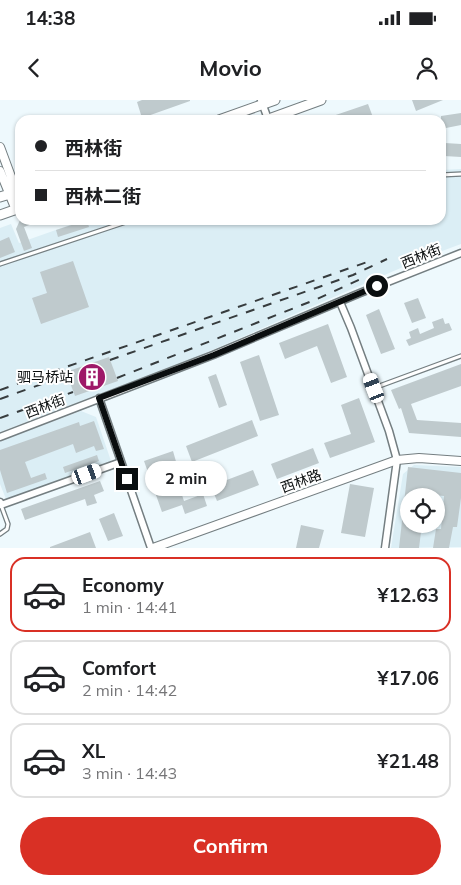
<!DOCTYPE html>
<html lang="en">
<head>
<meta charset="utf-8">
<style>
	:root { --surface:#fff; --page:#f6f6f6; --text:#202124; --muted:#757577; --line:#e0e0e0; --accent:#d93025 }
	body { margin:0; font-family:Mulish,"Noto Sans SC",sans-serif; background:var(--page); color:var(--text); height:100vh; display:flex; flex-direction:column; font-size:19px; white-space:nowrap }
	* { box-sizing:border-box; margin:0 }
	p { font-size:16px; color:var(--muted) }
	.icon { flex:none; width:28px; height:28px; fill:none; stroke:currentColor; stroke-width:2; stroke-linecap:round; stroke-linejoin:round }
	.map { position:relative; height:448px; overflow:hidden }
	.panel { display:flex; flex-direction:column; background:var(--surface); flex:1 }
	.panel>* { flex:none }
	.hud { position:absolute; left:15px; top:15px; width:431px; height:110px; border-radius:15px; box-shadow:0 1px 4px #0004; display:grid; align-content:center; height:110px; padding:0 20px; background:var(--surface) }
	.tools { position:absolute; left:400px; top:388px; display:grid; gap:10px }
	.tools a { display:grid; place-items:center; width:45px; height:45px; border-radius:50%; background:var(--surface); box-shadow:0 1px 4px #0004; font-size:25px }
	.end { position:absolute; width:22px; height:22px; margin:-11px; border:6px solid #0a0e0f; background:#fff; box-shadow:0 0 0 2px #fff }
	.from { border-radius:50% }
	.bubble { position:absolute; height:35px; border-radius:18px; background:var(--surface); box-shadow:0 1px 4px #0004; font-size:16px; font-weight:700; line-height:35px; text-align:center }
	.car { position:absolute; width:15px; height:30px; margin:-15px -8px; border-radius:6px; box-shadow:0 0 4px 1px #0007; background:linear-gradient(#fff 24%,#345 0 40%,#fff 0 76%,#345 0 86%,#fff 0) }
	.hud b { display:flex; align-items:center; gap:18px; height:48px; font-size:19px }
	.hud b+b { border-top:1px solid var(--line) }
	.hud i { width:12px; height:12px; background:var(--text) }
	ul { padding:9px 0 0; list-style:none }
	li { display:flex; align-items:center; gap:15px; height:75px; margin:0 10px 8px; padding:0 10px; border:2px solid var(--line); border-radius:15px }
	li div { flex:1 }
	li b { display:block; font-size:19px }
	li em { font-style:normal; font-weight:700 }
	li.current { border-color:var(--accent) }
	li>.icon { width:45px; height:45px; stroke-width:1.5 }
	.cta { display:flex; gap:10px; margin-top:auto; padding:10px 20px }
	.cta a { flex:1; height:58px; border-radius:30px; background:var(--accent); color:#fff; font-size:20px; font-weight:700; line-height:58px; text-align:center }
	.status { display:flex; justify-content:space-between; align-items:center; height:35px; padding:0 25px; background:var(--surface); direction:ltr }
	.status svg { height:14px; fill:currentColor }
	header { display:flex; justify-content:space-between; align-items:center; height:65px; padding:0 20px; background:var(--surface); font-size:22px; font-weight:700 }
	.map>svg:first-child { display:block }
	.built { fill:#dbeef5; fill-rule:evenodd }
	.building { fill:#bfcacd }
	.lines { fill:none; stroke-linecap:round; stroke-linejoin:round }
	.service-casing { stroke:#747e81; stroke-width:5.5 }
	.minor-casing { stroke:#747e81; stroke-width:9 }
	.tertiary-casing { stroke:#747e81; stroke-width:10 }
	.secondary-casing { stroke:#747e81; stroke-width:11 }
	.service { stroke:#fff; stroke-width:3 }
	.minor { stroke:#fff; stroke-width:6 }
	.tertiary { stroke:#fff; stroke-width:8 }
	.secondary { stroke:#fff; stroke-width:9 }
	.rail { stroke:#373c3e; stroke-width:2; stroke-dasharray:9 9; stroke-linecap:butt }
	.route { stroke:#0a0e0f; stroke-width:6 }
	.labels { text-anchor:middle; stroke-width:4; stroke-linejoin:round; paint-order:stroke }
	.street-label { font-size:14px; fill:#0a0e0f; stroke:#fff }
	.poi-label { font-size:14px; fill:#0a0e0f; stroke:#fff; text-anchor:end }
</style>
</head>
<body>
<div class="status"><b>14:38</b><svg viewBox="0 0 49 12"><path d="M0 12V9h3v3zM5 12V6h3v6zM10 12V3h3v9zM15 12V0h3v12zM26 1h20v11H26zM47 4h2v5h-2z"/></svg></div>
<header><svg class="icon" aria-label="back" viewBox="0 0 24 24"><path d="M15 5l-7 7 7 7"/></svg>Movio<svg class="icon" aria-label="person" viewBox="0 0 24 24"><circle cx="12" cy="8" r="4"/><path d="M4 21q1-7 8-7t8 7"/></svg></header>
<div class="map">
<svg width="461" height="448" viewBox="0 0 461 448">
	<rect width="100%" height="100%" fill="#eef9fd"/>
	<path class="built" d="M461,69v75l-35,13 -230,100 -196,75v-204l11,-4 8,19 65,-23h357v-50z
		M81,311l15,6 15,44 -105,38 -6,-15v-43z
		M414,365l47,2v80l-70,1 12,-74zM409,396h27v28h-27z"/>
	<path class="building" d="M142,0h48v1l-48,17 -5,-16z
		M412,0h31l-27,11z
		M368,4l6,16h-50v-1z
		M461,13v12l-20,4v-13z
		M445,43l16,1v13l-17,-1z
		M20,120h22l-18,7 8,21 -8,3 -8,-22z
		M87,120l2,7 -31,10 -2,-7z
		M9,137l6,15 -15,6v-17z
		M73,161l16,46 -48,17 -9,-26 15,-5 -7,-21z
		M418,198l8,20 -14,5 -8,-20z
		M379,209l16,40 -14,5 -15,-39z
		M443,218l2,6 4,-1 3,7 -43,16 -3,-6 5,-2 -2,-6 9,-4 2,6 14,-6 -2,-6z
		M328,224l19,53 -16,6 -14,-37 -32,13 -6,-16z
		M259,255l20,60 -19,6 -20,-59z
		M109,257l9,24 -43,15 -9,-24z
		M461,264v22l-50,18 6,16 44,3v14l-52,-4 -8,-25 -2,1 -8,-19z
		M216,274l11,31 -8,3 -11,-31z
		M359,298l16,44 -45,16 -6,-15 27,-9 -10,-29z
		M252,320l6,16 -66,26 -6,-16z
		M94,321l10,28 -8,2 -2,-5 -18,7 -3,-9 -48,18 6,16 14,-5 2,6 -40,14 -7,-23v-20l79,-28 1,4z
		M313,348l6,15 -42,16 -6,-15z
		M173,351l4,14 -18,6 9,25 13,-4 3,9 19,-7 4,12 -22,8 -3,-9 -20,7 -18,-51z
		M97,355l2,6 -34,12 -2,-6z
		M408,367l53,6v25l-4,29h-4l-4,21h-16l3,-19h5l3,-33 -19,-2v2h-16v28h13l-3,24h-20z
		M253,370l6,15 -42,16 -6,-15z
		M100,381l4,10 -10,4 3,8 -10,3 -2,-7 -60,21 -4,-11z
		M350,384l24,4 -9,49 -24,-4z
		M114,413l9,23 -15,5 -9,-22z
		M301,425l23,5 -5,18h-23z
		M90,432l6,16h-46v-1z"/>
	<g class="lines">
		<defs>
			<path id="service" d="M441,75l20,-1
				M0,164l132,-44
				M374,288l87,-32
				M0,434l7,-5 1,-5 -7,-19"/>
			<path id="minor" d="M261,0l7,19
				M340,202l11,26 38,103 8,29 -12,88
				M99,298l52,150
				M0,337l213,-82 147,-62 101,-40
				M0,402l1,3 120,-43"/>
			<path id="tertiary" d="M0,47l20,54
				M0,71l16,39
				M153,448l244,-88 22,-2 42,3"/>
			<path id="secondary" d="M219,20l56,-20
				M266,20l55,-20
				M0,97l20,-6
				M0,115l20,-7"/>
		</defs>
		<use href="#service" class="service-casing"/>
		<use href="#minor" class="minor-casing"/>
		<use href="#tertiary" class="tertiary-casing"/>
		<use href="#secondary" class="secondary-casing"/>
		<use href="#service" class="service"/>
		<use href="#minor" class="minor"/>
		<use href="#tertiary" class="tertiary"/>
		<use href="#secondary" class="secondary"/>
		<path class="rail" d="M110,260l243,-85 34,-16
			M117,278l200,-79 46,-21
			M0,290l373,-130
			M0,299l67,-24
			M0,318l73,-26"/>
	</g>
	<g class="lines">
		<path class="route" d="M127,379l-28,-81 115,-43 163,-69"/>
	</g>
	<defs>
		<symbol id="building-disc" viewBox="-11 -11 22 22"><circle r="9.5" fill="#9e1868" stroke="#fff"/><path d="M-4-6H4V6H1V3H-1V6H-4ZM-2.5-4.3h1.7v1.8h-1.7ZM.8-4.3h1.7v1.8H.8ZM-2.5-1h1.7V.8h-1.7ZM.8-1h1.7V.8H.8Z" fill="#fff"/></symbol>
	</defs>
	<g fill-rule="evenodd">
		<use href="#building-disc" x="76" y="261" width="32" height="32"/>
	</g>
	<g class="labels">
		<g class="street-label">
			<text transform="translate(421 156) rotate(-22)" y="5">西林街</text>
			<text transform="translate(45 306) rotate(-21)" y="5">西林街</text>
			<text transform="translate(301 381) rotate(-20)" y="5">西林路</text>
		</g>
		<g class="poi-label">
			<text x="73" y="282">驷马桥站</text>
		</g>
	</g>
</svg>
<div class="tools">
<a><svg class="icon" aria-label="locate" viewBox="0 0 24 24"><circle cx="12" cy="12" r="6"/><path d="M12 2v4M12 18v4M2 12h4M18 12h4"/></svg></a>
</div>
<i class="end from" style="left:377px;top:186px"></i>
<i class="end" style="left:127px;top:379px"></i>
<div class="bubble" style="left:145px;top:361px;width:82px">2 min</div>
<i class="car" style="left:374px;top:288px;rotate:339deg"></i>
<i class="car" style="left:87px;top:374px;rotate:70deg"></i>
<div class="hud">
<b><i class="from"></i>西林街</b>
<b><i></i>西林二街</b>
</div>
</div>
<section class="panel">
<ul>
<li class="current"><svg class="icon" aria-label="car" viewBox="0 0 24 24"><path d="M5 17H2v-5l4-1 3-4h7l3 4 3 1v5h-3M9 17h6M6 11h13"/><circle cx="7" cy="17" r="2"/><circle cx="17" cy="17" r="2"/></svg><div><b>Economy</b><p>1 min · 14:41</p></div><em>¥12.63</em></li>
<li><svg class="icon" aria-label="car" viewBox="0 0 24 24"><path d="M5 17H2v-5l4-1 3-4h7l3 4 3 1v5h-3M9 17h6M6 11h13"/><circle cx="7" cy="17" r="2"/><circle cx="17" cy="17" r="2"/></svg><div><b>Comfort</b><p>2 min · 14:42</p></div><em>¥17.06</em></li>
<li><svg class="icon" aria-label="car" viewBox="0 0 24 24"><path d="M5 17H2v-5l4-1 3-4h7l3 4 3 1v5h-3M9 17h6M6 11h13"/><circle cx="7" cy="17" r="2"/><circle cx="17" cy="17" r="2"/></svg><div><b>XL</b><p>3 min · 14:43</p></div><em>¥21.48</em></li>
</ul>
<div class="cta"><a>Confirm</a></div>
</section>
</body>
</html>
